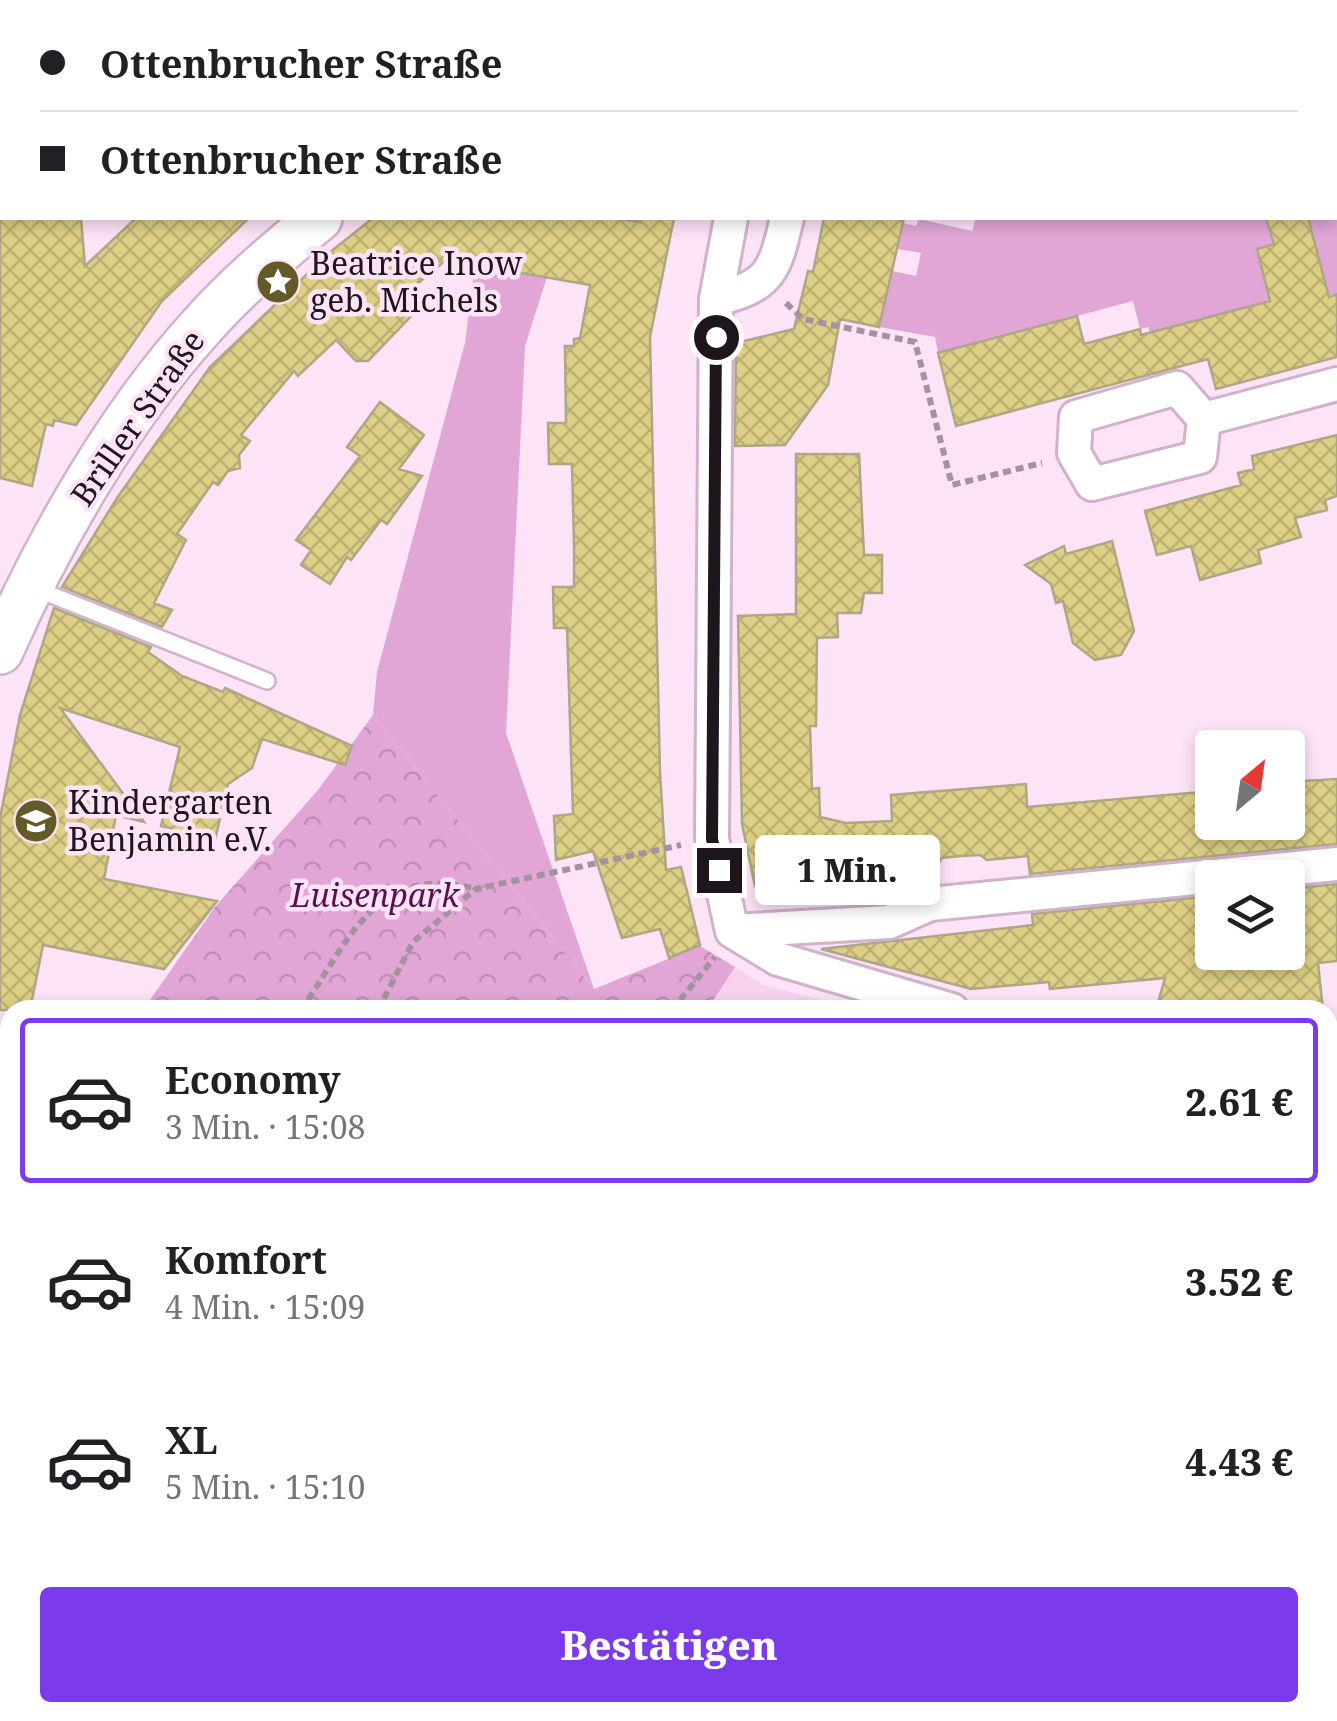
<!DOCTYPE html>
<html lang="de">
<head>
<meta charset="utf-8">
<style>
	:root { --surface:#fff; --page:#f6f6f6; --text:#202124; --muted:#757577; --line:#e0e0e0; --accent:#7c3aed }
	body { margin:0; font-family:"Noto Serif",serif; background:var(--page); color:var(--text); height:100vh; display:flex; flex-direction:column; font-size:38px; white-space:nowrap }
	* { box-sizing:border-box; margin:0 }
	p { font-size:32px; color:var(--muted) }
	.icon { flex:none; width:55px; height:55px; fill:none; stroke:currentColor; stroke-width:2; stroke-linecap:round; stroke-linejoin:round }
	.map { position:relative; flex:1; overflow:hidden }
	.details { position:absolute; left:0px; top:1000px; width:1338px; height:722px; display:flex; flex-direction:column; background:var(--surface); border-radius:30px 30px 0 0; box-shadow:0 5px 15px #0003 }
	.details>* { flex:none }
	.hud { position:absolute; left:0px; top:0px; width:1338px; height:220px; box-shadow:0 5px 15px #0003; display:grid; align-content:center; height:220px; padding:0 40px; background:var(--surface) }
	.needle { width:65px; rotate:29deg }
	.fabs { position:absolute; left:1195px; top:730px; display:grid; gap:20px }
	.fabs a { display:grid; place-items:center; width:110px; height:110px; border-radius:10px; background:var(--surface); box-shadow:0 5px 15px #0003; font-size:50px }
	.end { position:absolute; width:45px; height:45px; margin:-22px; border:12px solid #1f151d; background:#fff; box-shadow:0 0 0 5px #fff }
	.from { border-radius:50% }
	.bubble { position:absolute; height:70px; border-radius:10px; background:var(--surface); box-shadow:0 5px 15px #0003; font-size:32px; font-weight:800; line-height:70px; text-align:center }
	.hud b { display:flex; align-items:center; gap:35px; height:95px; font-size:38px }
	.hud b+b { border-top:2px solid var(--line) }
	.hud i { width:25px; height:25px; background:var(--text) }
	ul { padding:18px 0 0; list-style:none }
	li { display:flex; align-items:center; gap:30px; height:165px; margin:0 20px 15px; padding:0 20px; border:5px solid transparent; border-radius:10px }
	li div { flex:1 }
	li b { display:block; font-size:38px }
	li em { font-style:normal; font-weight:800 }
	li.active { border-color:var(--accent) }
	li>.icon { width:90px; height:90px; stroke-width:1.5 }
	.primary-button { display:flex; gap:20px; margin-top:auto; padding:20px 40px }
	.primary-button a { flex:1; height:115px; border-radius:10px; background:var(--accent); color:#fff; font-size:40px; font-weight:800; line-height:115px; text-align:center }
	.map>svg:first-child { display:block }
	.built { fill:#f7d2ef }
	.green { fill:#e1a6d6 }
	.park { fill:url(#park-crowns) }
	.building { fill:url(#building-cross-hatch); stroke:#ada785; stroke-width:2.5 }
	.lines { fill:none; stroke-linecap:round; stroke-linejoin:round }
	.lane-casing { stroke:#d0b2ca; stroke-width:20 }
	.street-casing { stroke:#d0b2ca; stroke-width:38 }
	.secondary-casing { stroke:#d0b2ca; stroke-width:50 }
	.path { stroke:#a592a1; stroke-width:6; stroke-dasharray:8 5; stroke-linecap:butt }
	.lane { stroke:#fff; stroke-width:15 }
	.street { stroke:#fff; stroke-width:32 }
	.secondary { stroke:#fff; stroke-width:45 }
	.route { stroke:#1f151d; stroke-width:12 }
	.labels { text-anchor:middle; stroke-width:9; stroke-linejoin:round; paint-order:stroke }
	.poi-label { font-size:32px; fill:#1f151d; stroke:#fce3f6; text-anchor:start }
	.street-label { font-size:32px; fill:#1f151d; stroke:#fce3f6 }
	.park-label { font-size:32px; font-style:italic; fill:#57114f; stroke:#fce3f6 }
</style>
</head>
<body>
<div class="map">
<svg width="1337" height="1721" viewBox="0 0 1337 1721">
	<defs>
		<pattern id="park-crowns" width="20" height="18" patternUnits="userSpaceOnUse" patternTransform="scale(2.5)"><rect width="20" height="18" fill="#e1a6d6"/><path d="M2 6a3 3 0 1 1 6 0M12 15a3 3 0 1 1 6 0" fill="none" stroke="#c18eb7"/></pattern>
		<pattern id="building-cross-hatch" width="8" height="8" patternUnits="userSpaceOnUse" patternTransform="scale(2.5)"><rect width="8" height="8" fill="#ddcf85"/><path d="M0 0l8 8M0 8l8-8" fill="none" stroke="#bdb172"/></pattern>
	</defs>
	<rect width="100%" height="100%" fill="#fce3f6"/>
	<path class="built" d="M735,967l28,18 96,25h-152z"/>
	<path class="green" d="M1337,30v264l-78,10 -61,16 -46,19 -4,-12 -8,2 -7,-28 -195,52 -3,-16 -56,-10 9,-57 28,6 5,-23 -23,-4 5,-26 13,3 3,-7 53,12 4,-13h359z
		M475,264l72,13 -22,69 -19,387 88,256 -221,-274 4,-43 88,-329z"/>
	<path class="park" d="M373,715l221,274 106,-43 35,21 -28,43h-564l72,-103 103,-117z
		M126,1712h718l2,9h-726z"/>
	<path class="building" d="M0,218h81l4,48 51,-48h113l-87,83 -86,124 -22,-5 -1,6 -7,-2 -14,62 -32,-8z
		M373,218h240l27,4 1,-4h33l-24,119 10,435 6,98 15,-3 19,78 -31,13 -9,-29 -38,9 -29,-87 -37,9 -2,-44 19,-2 -6,-186h-13l-1,-41h21v-42l-2,-81h-23l-1,-41h18l-1,-77h9v-7l6,-1 10,-53 -144,-25 -40,33 13,15 -51,53h-12l-20,-21 -38,36 -4,-5 -53,64 9,6 -11,14 1,13 -12,3 -10,14 -5,-3 -36,52 9,6 -32,63 18,7 -10,17 -100,-40 55,-89 93,-131 119,-114z
		M824,218h80l-25,109 -39,-8 -12,66 -43,60 -50,1 1,-103 58,-14 14,-58 5,1z
		M1266,218h42l21,79 8,-3v63l-121,32 -8,-30 -252,67 -18,-73 139,-37 7,28 56,-15 1,6 129,-34 -13,-52 17,-5z
		M380,402l44,33 -25,34 23,7 -35,48 -6,-4 -30,40 -4,-3 -17,27 -29,-19 10,-15 -15,-10 64,-84 -13,-9z
		M1337,435v61l-12,4 2,10 -32,8 6,19 -43,13 3,13 -61,17 -9,-34 -34,9 -12,-44 96,-26 -3,-12 16,-4 -2,-13z
		M796,454h63l5,101h18v38h-18l-3,20h-24l1,24 -21,1 -1,88h-6l2,63 7,-1 1,29 26,6 46,-2 -1,-26 135,-11 1,23 185,-16v31h76v-40l49,-3v65l-307,30 -2,-18 -41,4 -7,-5 -19,1 -19,2 -5,7 -55,4 2,33 -25,2 2,-15 -92,8 -14,-11 -13,-62 -4,-208 58,-2z
		M1112,541l22,90 -13,24 -26,5 -22,-17 -10,-42 -7,2 -5,-19 -26,-19 39,-19 2,8z
		M54,608l97,39 -3,5 34,24 41,16 2,-4 127,58 -7,19 -83,-26 -10,29 -24,16 -13,56 -54,-14 19,-79 -120,-39 84,114 -28,-7 -12,64 113,22 -53,68 -121,-24 -13,65h-30v-192l20,-103z
		M1337,884v77l-19,2 5,47h-167l9,-32 -115,11 -1,-7 -78,7 -150,-40 212,-24 -1,-11 180,-18v56h76v-63z"/>
	<g class="lines">
		<defs>
			<path id="lane" d="M34,588l233,93"/>
			<path id="street" d="M770,2v-2
				M837,2l1,-2
				M731,218l-15,81 -4,540 20,92 46,28 174,51
				M716,299c55,-13 59,-29 71,-81
				M1177,388l27,31 -4,38 -108,27 -18,-31 2,-36z
				M1204,419l133,-35
				M732,931l157,-9 41,-18 407,-40
				M1328,1111l9,2
				M1328,1394l9,-2
				M0,1459l10,2
				M1235,1712l1,9"/>
			<path id="secondary" d="M561,2l2,-2
				M0,651c49,-111 119,-234 201,-324 35,-40 77,-75 118,-109"/>
		</defs>
		<use href="#lane" class="lane-casing"/>
		<use href="#street" class="street-casing"/>
		<use href="#secondary" class="secondary-casing"/>
		<path class="path" d="M786,303l17,16 112,23 37,143 90,-22
			M301,1010c47,-67 74,-148 174,-121
			M378,1010l35,-68 63,-53 205,-44
			M672,1010l43,-53
			M306,1712l14,9
			M139,1721l8,-9
			M203,1721l1,-9
			M294,1721l1,-9
			M686,1721l24,-9"/>
		<use href="#lane" class="lane"/>
		<use href="#street" class="street"/>
		<use href="#secondary" class="secondary"/>
	</g>
	<g class="lines">
		<path class="route" d="M716,337l-4,502 7,31"/>
	</g>
	<defs>
		<symbol id="sight-disc" viewBox="-11 -11 22 22"><circle r="9.5" fill="#645a27" stroke="#fce3f6"/><path d="M0-6L1.8-2.2L6-1.7L2.9 1.2L3.7 5.4L0 3.3L-3.7 5.4L-2.9 1.2L-6-1.7L-1.8-2.2Z" fill="#fff"/></symbol>
		<symbol id="school-disc" viewBox="-11 -11 22 22"><circle r="9.5" fill="#645a27" stroke="#fce3f6"/><path d="M0-5L7-2L0 1L-7-2ZM-4 1L0 2.5L4 1V4Q0 6-4 4Z" fill="#fff"/></symbol>
	</defs>
	<g fill-rule="evenodd">
		<use href="#sight-disc" x="253" y="257" width="50" height="50"/>
		<use href="#school-disc" x="11" y="796" width="50" height="50"/>
	</g>
	<g class="labels">
		<g class="poi-label">
			<text x="310" y="275">Beatrice Inow<tspan x="310" dy="37">geb. Michels</tspan></text>
			<text x="68" y="814">Kindergarten<tspan x="68" dy="37">Benjamin e.V.</tspan></text>
		</g>
		<g class="street-label">
			<text transform="translate(138 418) rotate(-55)" y="11">Briller Straße</text>
		</g>
		<g class="park-label">
			<text x="375" y="907">Luisenpark</text>
		</g>
	</g>
</svg>
<div class="fabs">
<a><svg class="needle" viewBox="-14 -14 28 28"><path d="M0-13l5 13h-10z" fill="#e53935"/><path d="M0 13l5-13h-10z" fill="#757577"/></svg></a>
<a><svg class="icon" aria-label="layers" viewBox="0 0 24 24"><path d="M12 4l9 5-9 5-9-5zM3 14l9 5 9-5"/></svg></a>
</div>
<i class="end from" style="left:716px;top:337px"></i>
<i class="end" style="left:719px;top:870px"></i>
<div class="bubble" style="left:755px;top:835px;width:185px">1 Min.</div>
<div class="hud">
<b><i class="from"></i>Ottenbrucher Straße</b>
<b><i></i>Ottenbrucher Straße</b>
</div>
<section class="details">
<ul>
<li class="active"><svg class="icon" aria-label="car" viewBox="0 0 24 24"><path d="M5 17H2v-5l4-1 3-4h7l3 4 3 1v5h-3M9 17h6M6 11h13"/><circle cx="7" cy="17" r="2"/><circle cx="17" cy="17" r="2"/></svg><div><b>Economy</b><p>3 Min. · 15:08</p></div><em>2.61 €</em></li>
<li><svg class="icon" aria-label="car" viewBox="0 0 24 24"><path d="M5 17H2v-5l4-1 3-4h7l3 4 3 1v5h-3M9 17h6M6 11h13"/><circle cx="7" cy="17" r="2"/><circle cx="17" cy="17" r="2"/></svg><div><b>Komfort</b><p>4 Min. · 15:09</p></div><em>3.52 €</em></li>
<li><svg class="icon" aria-label="car" viewBox="0 0 24 24"><path d="M5 17H2v-5l4-1 3-4h7l3 4 3 1v5h-3M9 17h6M6 11h13"/><circle cx="7" cy="17" r="2"/><circle cx="17" cy="17" r="2"/></svg><div><b>XL</b><p>5 Min. · 15:10</p></div><em>4.43 €</em></li>
</ul>
<div class="primary-button"><a>Bestätigen</a></div>
</section>
</div>
</body>
</html>
